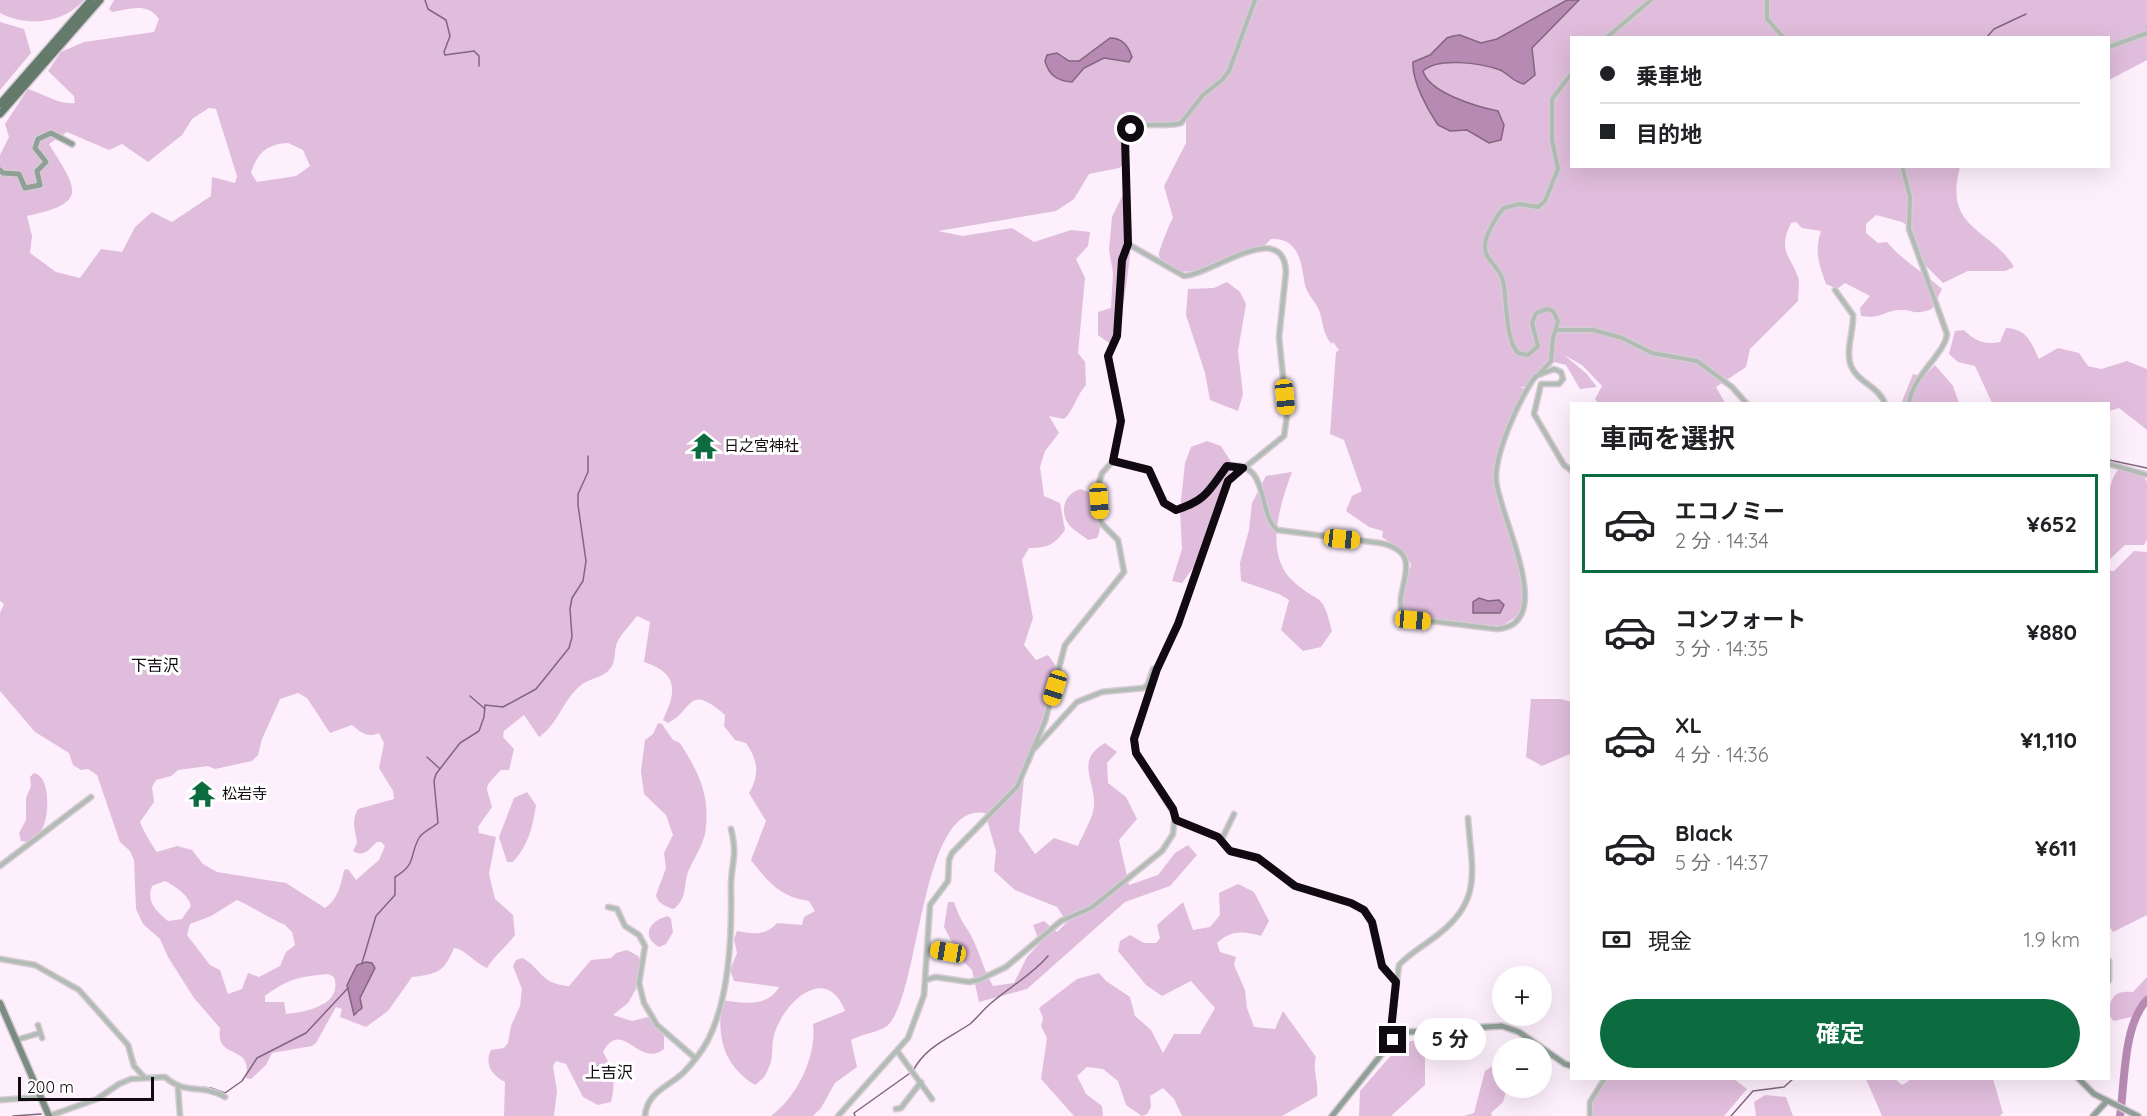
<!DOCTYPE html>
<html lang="ja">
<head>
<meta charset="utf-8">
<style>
	:root { --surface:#fff; --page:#f2f2f2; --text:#202124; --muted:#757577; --line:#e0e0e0; --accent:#0c6c40 }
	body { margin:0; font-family:Quicksand,"Noto Sans JP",sans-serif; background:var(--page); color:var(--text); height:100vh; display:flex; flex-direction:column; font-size:22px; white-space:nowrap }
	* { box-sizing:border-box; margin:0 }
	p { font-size:20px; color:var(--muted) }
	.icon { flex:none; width:33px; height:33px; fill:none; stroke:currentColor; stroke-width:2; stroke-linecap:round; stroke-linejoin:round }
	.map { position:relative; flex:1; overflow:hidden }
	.side { position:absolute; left:1570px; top:402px; width:540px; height:678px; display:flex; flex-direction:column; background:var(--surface); border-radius:0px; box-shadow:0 6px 24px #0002 }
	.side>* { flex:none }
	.top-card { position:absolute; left:1570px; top:36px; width:540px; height:132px; border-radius:0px; box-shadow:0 6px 24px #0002; display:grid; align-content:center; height:132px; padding:0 30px; background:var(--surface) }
	.tools { position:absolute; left:1492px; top:966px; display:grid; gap:12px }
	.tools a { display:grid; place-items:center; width:60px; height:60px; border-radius:50%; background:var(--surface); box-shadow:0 6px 24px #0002; font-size:30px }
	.scale { position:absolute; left:18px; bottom:15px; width:136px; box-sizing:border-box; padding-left:6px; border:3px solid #110a10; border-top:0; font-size:16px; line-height:21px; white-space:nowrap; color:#110a10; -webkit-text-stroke:4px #fff; paint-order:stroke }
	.end { position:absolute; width:27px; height:27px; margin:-14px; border:8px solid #110a10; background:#fff; box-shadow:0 0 0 3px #fff }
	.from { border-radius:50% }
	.bubble { position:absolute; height:42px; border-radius:21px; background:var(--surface); box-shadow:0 6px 24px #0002; font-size:20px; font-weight:700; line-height:42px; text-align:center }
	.car { position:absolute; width:18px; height:36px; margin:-18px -9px; border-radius:8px; box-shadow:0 0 4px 2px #0007; background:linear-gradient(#f5c518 24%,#345 0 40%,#f5c518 0 76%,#345 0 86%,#f5c518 0) }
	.top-card b { display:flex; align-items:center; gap:21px; height:57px; font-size:22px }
	.top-card b+b { border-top:2px solid var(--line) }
	.top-card i { width:15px; height:15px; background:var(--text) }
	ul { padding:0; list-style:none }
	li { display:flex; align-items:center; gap:18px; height:99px; margin:0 12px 9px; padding:0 18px; border:3px solid transparent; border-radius:0px }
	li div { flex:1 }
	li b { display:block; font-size:22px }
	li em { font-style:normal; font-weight:700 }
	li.current { border-color:var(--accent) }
	li>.icon { width:54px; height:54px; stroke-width:1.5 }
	h2 { padding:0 30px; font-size:27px; line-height:72px }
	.pay { display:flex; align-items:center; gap:15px; height:66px; padding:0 30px; font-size:22px }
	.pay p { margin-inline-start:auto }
	.button { display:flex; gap:12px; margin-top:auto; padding:12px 30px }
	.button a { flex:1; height:69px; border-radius:36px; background:var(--accent); color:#fff; font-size:24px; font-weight:700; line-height:69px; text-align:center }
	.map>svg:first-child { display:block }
	.green { fill:#e0bddc; fill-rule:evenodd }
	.water { fill:#b68ab2; stroke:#846481; stroke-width:1.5 }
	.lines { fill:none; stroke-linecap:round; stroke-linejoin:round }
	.stream { stroke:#846481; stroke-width:1.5 }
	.river { stroke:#b68ab2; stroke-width:8 }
	.street-casing { stroke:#d7cad5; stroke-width:7 }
	.secondary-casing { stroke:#d7cad5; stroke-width:8 }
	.primary-casing { stroke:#d7cad5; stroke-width:9 }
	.highway-casing { stroke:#d7cad5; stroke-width:10 }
	.street { stroke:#b1bcb4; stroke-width:4 }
	.secondary { stroke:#90a096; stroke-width:5 }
	.primary { stroke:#798c7f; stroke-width:6 }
	.highway { stroke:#647b6c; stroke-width:7 }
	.route { stroke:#110a10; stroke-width:8 }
	.labels { text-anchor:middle; stroke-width:6; stroke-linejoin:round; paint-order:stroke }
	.poi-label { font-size:15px; fill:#110a10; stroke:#fff; text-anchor:start }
	.neighbourhood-label { font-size:16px; fill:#110a10; stroke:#fff }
</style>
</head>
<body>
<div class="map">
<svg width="2147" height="1116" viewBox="0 0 2147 1116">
	<rect width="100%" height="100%" fill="#fdeffb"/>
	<path class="green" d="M0,0h84c-21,24 -57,27 -84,13z
		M114,0h2033v60l-38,20v-42h-537v128l388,1c-17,63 30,60 54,100l-9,4h-37l-25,12 -21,-21 -10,-34 -10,-6 -26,-7 -10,9v9l12,10 9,-1c15,18 37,31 55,47l-10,20c-19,7 -18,0 -33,1 -16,1 -16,9 -38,6l-1,-8 10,-12 -25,-13 -8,6 -11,-5c-7,-20 -12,-32 -5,-53l-19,-3 -6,-6 -5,1c-13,28 -2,30 7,54 2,6 0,17 0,24l-48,48 -4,18 -30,20 9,16h-127l-3,-4 7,-13 -20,-21 -18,-10 22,18 11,14 -17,2 -14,-24 -12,-3v-8l-28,33h-6l5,2 -31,76 3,35 18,53 7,34 2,16 -5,12 -17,11 -83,-7 -12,-3 -5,-8 9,-44 -8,-12 -21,-15 1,-6 -14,-4 -23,-16 6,-15 10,-5 -18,-51 -14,-6 6,-82 3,-2 -6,-8 -1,2c-9,-8 -9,-23 -13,-34 -4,-9 -12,-16 -14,-25 -4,-22 -5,-47 -34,-46l-6,6c-20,7 -97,50 -106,10 -1,-3 12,-35 14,-37l-9,-32 22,-43v-21l-57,4 -6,10v29l-4,3 -30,6 -15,25 -18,12 -118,20 25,5 49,-8 22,14 37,-12 19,2 -2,14 -12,13 9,19 -7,75 7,9 1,23c-10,11 -12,25 -22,34l-15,-3 10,17 -14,18 -5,16 4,29 16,7 5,27c-11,15 -17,18 -36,18l-7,12 11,58 -9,27 12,15 12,-5 8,11 -24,96 -7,5 -6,64 16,23 19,-16 24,8c5,-12 15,-28 16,-40 2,-25 -20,-45 11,-63l12,9 -10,11 1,20 18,14 11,22 -18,21 10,45 29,-10 17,-22 13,-8 9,10 -27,31 -45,16 -98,87 -48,13 -7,-32 -11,-11 -17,-32 4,-25h6c4,12 8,20 15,30 10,17 14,37 24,54l21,-3 13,-26 13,-14 -7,-18 11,-4 13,11 10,-10 -10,-15 -42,-17 -21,-19 2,-20 -11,-38c-65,-12 -64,176 -96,211 -7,8 -28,10 -38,16l6,27 -22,16 -14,25 -8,8h-42c26,-19 46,-60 42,-92l32,-13c-19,-49 -62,-8 -71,24 -3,11 0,22 -5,32 -3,9 -7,13 -14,18 -33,-21 -38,-49 -33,-85 18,3 46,8 57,-13l-45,-6 -4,-11 7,-17 -3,-14 3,-8c15,3 29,5 40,-8l25,2 2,-8 11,-6 -6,-10c-29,-4 -41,-19 -58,-41l15,-39 -17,-28c11,-19 9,-32 -3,-50l-11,-3 -11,-14 1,-11c-38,-33 -31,-5 -57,8l-5,-3c14,-29 15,-47 -19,-58l6,-40 -13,-6c-6,8 -16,18 -20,27 -3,7 -1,16 -5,23 -8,13 -22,11 -32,20 -17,14 -22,38 -41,51l-15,-22 -20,16 -1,6 11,12 -5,21h-8c-19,20 -15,14 -9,37l-14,20 1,6 17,4 -7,37 6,25 18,16 2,20c-8,11 -22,22 -28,33 -11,-4 -22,-19 -33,-20 -10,24 -16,26 -42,29l-24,34 -22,16 -26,-10 2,-8 -6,-2 -20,36 -4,3 -40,7 -6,12 -15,14 -5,-1c7,-36 -31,-16 -26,-50l-26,-30 -26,-41 -8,-18 -17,-15 -7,-15 -2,-49 -4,-9 -10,-9 -23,-67 -9,-6 -7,1 -8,-5 -4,-12 -34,-21 -35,-41v-78l4,-9 -4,-3v-446l9,-18 -4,-13 23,-35c16,5 31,16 47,14l-1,-7 -26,-25 13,-19 23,-10 70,-10 5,-13c-12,-17 -29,-10 -47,-7l-3,-3zM209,108l7,1 21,67 -2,7 -23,-6 -1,19 -39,26 -20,-10 -17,15 -13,25 -21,-3 -21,29 -24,-6 -26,-19 2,-17 -5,-20c64,-13 49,-28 22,-72l18,-12 42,18 13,-6 26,18 34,-27 10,-16zM288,143l15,7 7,16 -14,10 -39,6 -6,-9c6,-20 16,-29 37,-30zM298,693l9,5 23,35 22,-8c10,8 15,13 27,8l5,10 -5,25 14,23 1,8 -36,10c-7,13 -3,19 -1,34l-4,8c11,7 16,-2 24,-9h4l4,4 -6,14 -23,20 -8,-11 -4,1c-3,15 -6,29 -19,38l-39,-25 -69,-11 -14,-8 -11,-14 -15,-4 -20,6c-3,-3 -16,-26 -17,-30l14,-20 -2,-15 4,-7 15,-4 7,-6 30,-4 7,3 37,-8 6,-6 4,-16 18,-40zM165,881c11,6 23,13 26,25l-9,13 -14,2c-12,-10 -22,-19 -16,-35zM237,900c10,4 43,24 47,24l8,8 3,13 -9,7 -6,14 -21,11 -11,-4 -6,16 -14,5 -8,-24 -10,-5 -23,-30 3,-11 21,-8zM355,972l8,19 -3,7 2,7 -3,8 -6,1 -6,-29zM328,974l6,3c9,28 -27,35 -48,37l-2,-12h-19v-6c24,-18 34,-19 63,-22z
		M0,22l24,7 7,24 -31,37z
		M1127,186c11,48 -2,100 -8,149l-10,8 -11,-8v-23l13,-4 2,-35 -4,-23 3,-33z
		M1227,282l13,10 6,12 -8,47 5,43 -5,17 -28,-11 -5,-27 -19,-58 2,-26 26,-1z
		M2006,328c21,1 25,14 33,31l19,-11 21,5 9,13 13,3 26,-8 20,8v61l-28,-22 -10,3v-7l-117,-1 -17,-37 -17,-4 -9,-8 6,-23 9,-1c11,11 21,15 36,12z
		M1935,365l18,21 6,17 -58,1 12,-30 10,3z
		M1207,441l14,5 12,19 -37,99 -14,19 -10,-2 10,-32 -2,-39 5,-47 6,-16z
		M2122,467l21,7 4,8v57l-3,6h-19l-16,15c0,-25 -8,-80 13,-93z
		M1292,472c-12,32 -29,83 2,110 27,24 28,8 38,49l-11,16 -18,4 -22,-21 8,-30 -10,-6 -38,-13 -1,-18 9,-33 3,-27 14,-27z
		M1081,489l9,4c8,12 14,32 7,45l-9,2c-5,-4 -11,-8 -16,-12 -14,-13 -9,-35 9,-39z
		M2134,551l13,1v363l-34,17 -4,-6v-355h5z
		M1531,699h30l11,3v51l-30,13 -16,-9z
		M658,723l4,1 11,16 7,3c19,30 31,53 25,91 -3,13 -12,26 -17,38 -5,15 0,25 -14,37 -8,-2 -17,-6 -18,-14l10,-27 -2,-15 9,-18 -7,-20 -22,-21 -3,-23 4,-31 8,-6z
		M34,773c17,4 15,41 9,54 -2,5 -9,11 -13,15l-9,-1 -2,-8 7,-13v-22l5,-12 -1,-9z
		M527,792l9,13c-3,21 -8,41 -23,57h-6l-8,-25 15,-39z
		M1238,884l16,8 15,29 -8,15c-17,-5 -30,-6 -44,7l3,9 16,5 -2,8 11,25 2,18 7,19 21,2 8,-18 33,46c-4,13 3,25 1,39l-35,20h-100l-8,-17 -11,-11 -13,8 1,11 -4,7 -5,2 -16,-11 -8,-24 -15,-12 -16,-2 -10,9 9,18 16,12 1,10h-29l-33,-37 6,-41 -6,-12 2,-8 -4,-10 38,-29 22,-6 7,8 24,16 5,19 16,14 12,23 11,-19h26l15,-26 -24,-27 -29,15 -16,-11 -28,-34 2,-10 10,-6 14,8h12l4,-5 -3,-13 26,-23 10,28 17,-3 10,-12 -1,-22z
		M668,916l3,3 2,13 -7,12 -7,3c-19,-11 -9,-27 9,-31z
		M627,950l11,6 2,5 -4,28 -8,14 -15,12 19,6 16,-4 16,19v13c-25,20 -42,-32 -61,3 11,19 13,29 8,50l-13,3 -15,-8 -17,-33 -10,-3 -3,5 4,25 -3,25h-50l1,-34c-13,-7 -21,-17 -14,-32l13,-2 4,-5 3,-17 9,-20 2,-17 -9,-23 3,-6 6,-2c18,8 17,26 47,28l22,-26 20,-2 5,-5z
		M2147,977v27l-16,13 -17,4 -5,-5c0,-18 5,-26 24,-24z
		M1419,1039l6,19v27l-34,31h-32l1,-25 41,-47z
		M1503,1059v29h4l-4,14 -12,11 1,3h-28l10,-3 11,-42z
		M1608,1079h126l13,10 -23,27h-132v-14z
		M1866,1079h29l7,6 7,-4 -1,-2h85l10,34 -3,3h-118z
		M1765,1095l21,2 7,19h-37l-2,-14z"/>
	<path class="water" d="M1567,0h12l-47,48 3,27 -11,9c-11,-2 -15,-10 -24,-14 -20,-7 -62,-13 -77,1 6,22 55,36 75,40l6,14 -3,15 -12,3 -22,-13 -17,1 -12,-6c-11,-16 -26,-44 -25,-63l17,-7 17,-17 6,-2 7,-1 21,8 16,-4z
		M1110,38c12,0 18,7 22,19l-3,5 -25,-4 -20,10 -12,14c-14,-1 -23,-6 -27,-21l2,-6 10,-2 12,8h10z
		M1479,598l9,3 11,-1 5,5 -4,8h-27v-11z
		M366,962l6,1 3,5 -15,30 2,10 -8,7 -7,-30 10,-20z"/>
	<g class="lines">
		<path class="stream" d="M425,0l3,9 18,11 4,16 -6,16 1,3 29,-4 5,5v10
			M1986,38l8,-9 32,-15
			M2109,460l38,8
			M470,696l15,13
			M427,757l12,11
			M362,963l14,-47 19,-21v-18c22,-13 14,-21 24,-39 3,-6 13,-10 19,-15l-4,-42 2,-7 24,-31 19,-12 5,-14 1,-12 18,2 33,-18 33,-41 3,-11 -2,-28 2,-11 11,-17 3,-20 -8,-56v-11l10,-22v-16
			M186,1086l25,2 14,5 17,-12 15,-23 49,-25 42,-45
			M13,1116l28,-2
			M855,1116l-1,-3 59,-42c12,-24 36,-33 57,-47 7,-6 13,-14 20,-20 19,-17 41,-28 58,-48
			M1731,1116l22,-25 31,-4 10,-9"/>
		<path class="river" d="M2120,1116c5,-34 3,-91 27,-116"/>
		<defs>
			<path id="street" d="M1767,0v19l17,19
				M1606,38l45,-38
				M2109,47l38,-14
				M1902,166l8,31 -1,32 38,105c-2,20 -36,43 -38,70
				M1835,290l18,25c1,15 -8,36 -2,51 7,17 28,20 34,38
				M1557,330h36l29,8 30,15 45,8 35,26 15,17
				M1539,374l12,-13 2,-23 5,-17 -5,-10 -6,-2 -11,4 -4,10 6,23 -10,9 -10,-2c-13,-13 -11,-55 -15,-72 -3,-15 -20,-21 -18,-37 1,-10 12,-29 19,-36l15,-4 19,3 7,-6 13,-32 -6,-29v-41l20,-26
				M1113,461l36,9 15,33 12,7c31,-10 33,-20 51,-44 43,-7 30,47 50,64l103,13c53,10 6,53 26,75l91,11c63,-4 -1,-119 -1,-150 -1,-27 22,-76 36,-98l4,-5 18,-7 7,3 2,7 -4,5h-18l-7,30 30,51 8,6
				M2109,464l38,11
				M1034,749l43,-47 25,-10 42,-4 4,-4 5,-15h4
				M1176,820l42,17 12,14 28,7 37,28 56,17 13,7 8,12 10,44 14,16
				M1221,841l13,-27
				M0,866l91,-69
				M608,907l9,2 8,17 14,9 6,11 -6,37 5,20 13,22 38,33
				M929,949l19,3
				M0,959l35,6 44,25 49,55 6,21 11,12
				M2109,961v19
				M925,980l11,-3 33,5 10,-2 27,-13 55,-46 30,-13 71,-57 11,-17 2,-19 -39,-62 -2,-14 23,-70 21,-45 50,-143 56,-45 3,-20 -8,-79 7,-65c-3,-55 -75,3 -102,4l-56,-32
				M38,1025l4,13
				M16,1040l24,-7
				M1393,1040l-2,-10 8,-65c12,-13 28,-21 41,-32 44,-35 31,-66 28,-115
				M898,1052l34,47
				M178,1088l2,28
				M0,1100l41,-3
				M896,1109l5,-1 20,-26
				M49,1116l48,-17 22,-15 12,-5 34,-2c22,19 35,6 60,20
				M645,1116c2,-24 23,-29 38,-43 9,-9 19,-22 25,-33 21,-41 24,-107 23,-153 0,-25 7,-30 0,-58
				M838,1116l70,-78 16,-43 6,-90 18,-24 1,-21 3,-7 65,-66 28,-66 20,-76 59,-73 -6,-32 -17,-17 -3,-37 4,-13 11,-12 7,-35 -1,-19 -11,-51 9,-20 5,-76 6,-16 -3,-106c8,-21 38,-9 56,-15l22,-28 19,-15 7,-9 26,-71
				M1590,1116v-14l15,-24"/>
			<path id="secondary" d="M0,170l3,3 16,1 6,14 15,-3 -3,-14 9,-9 -11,-14 3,-9 13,-6 21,11
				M2078,1078l16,16 44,22
				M1332,1116l61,-76 15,-8 94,-6 17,6 46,32 7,2
				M2093,1116l14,-15"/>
			<path id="primary" d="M0,1003l49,113"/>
			<path id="highway" d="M0,104l91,-104
				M0,114l100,-114"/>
		</defs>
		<use href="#street" class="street-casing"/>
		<use href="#secondary" class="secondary-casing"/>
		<use href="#primary" class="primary-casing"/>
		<use href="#highway" class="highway-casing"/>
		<use href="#street" class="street"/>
		<use href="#secondary" class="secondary"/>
		<use href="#primary" class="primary"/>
		<use href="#highway" class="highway"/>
	</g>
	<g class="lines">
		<path class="route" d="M1131,129l-6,9 3,106 -6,16 -5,76 -9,20 13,65 -8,40 36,9 15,33 12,7c31,-10 33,-20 51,-44l16,2 -15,13 -50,143 -21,45 -23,70 2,14 37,56 3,11 42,17 12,14 28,7 37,28 56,17 13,7 8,12 10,44 14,16 -5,48 2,10"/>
	</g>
	<defs>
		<symbol id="temple-bare" viewBox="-9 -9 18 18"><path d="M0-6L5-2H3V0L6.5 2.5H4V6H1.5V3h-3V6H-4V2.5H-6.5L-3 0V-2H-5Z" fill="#0c6c40" stroke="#fff" stroke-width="2.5" paint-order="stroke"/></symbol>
	</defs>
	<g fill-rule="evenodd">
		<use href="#temple-bare" x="685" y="427" width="38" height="38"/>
		<use href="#temple-bare" x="183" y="775" width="38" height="38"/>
	</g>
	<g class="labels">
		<g class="poi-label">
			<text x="724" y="451">日之宮神社</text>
			<text x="222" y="799">松岩寺</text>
		</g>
		<g class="neighbourhood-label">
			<text x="155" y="671">下吉沢</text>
			<text x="609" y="1078">上吉沢</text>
		</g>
	</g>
</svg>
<div class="tools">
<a>+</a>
<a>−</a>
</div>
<div class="scale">200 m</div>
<i class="end from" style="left:1131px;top:129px"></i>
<i class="end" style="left:1393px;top:1040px"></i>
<div class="bubble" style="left:1414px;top:1018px;width:72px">5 分</div>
<i class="car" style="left:1285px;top:397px;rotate:174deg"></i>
<i class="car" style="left:1099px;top:501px;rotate:176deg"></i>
<i class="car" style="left:1342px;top:539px;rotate:96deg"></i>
<i class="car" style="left:1413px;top:620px;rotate:95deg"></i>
<i class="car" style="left:1055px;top:688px;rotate:197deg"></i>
<i class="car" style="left:948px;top:952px;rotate:280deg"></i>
<div class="top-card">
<b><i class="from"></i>乗車地</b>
<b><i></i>目的地</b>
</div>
<section class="side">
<h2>車両を選択</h2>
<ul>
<li class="current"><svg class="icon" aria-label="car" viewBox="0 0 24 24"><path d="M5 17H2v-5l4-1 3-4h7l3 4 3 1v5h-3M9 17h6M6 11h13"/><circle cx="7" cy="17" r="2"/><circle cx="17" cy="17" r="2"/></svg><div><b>エコノミー</b><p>2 分 · 14:34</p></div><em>¥652</em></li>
<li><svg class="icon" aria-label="car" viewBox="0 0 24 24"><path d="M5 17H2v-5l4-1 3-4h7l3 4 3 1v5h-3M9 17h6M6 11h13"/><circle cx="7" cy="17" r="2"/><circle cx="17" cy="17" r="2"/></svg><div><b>コンフォート</b><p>3 分 · 14:35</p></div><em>¥880</em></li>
<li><svg class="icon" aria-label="car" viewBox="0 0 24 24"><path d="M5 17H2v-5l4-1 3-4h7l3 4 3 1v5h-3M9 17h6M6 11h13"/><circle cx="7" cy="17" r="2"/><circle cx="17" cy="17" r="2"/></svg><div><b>XL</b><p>4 分 · 14:36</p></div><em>¥1,110</em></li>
<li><svg class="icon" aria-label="car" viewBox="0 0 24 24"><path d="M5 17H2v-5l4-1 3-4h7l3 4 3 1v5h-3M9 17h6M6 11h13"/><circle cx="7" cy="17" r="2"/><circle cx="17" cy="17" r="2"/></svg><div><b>Black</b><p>5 分 · 14:37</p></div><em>¥611</em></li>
</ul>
<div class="pay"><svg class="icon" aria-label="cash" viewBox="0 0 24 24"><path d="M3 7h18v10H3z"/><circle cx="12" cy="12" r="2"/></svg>現金<p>1.9 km</p></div>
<div class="button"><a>確定</a></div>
</section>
</div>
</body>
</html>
